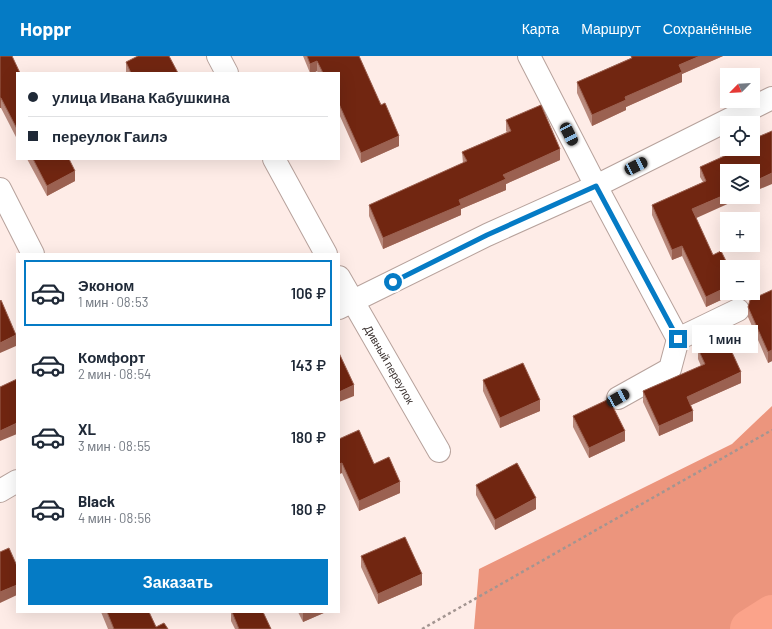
<!DOCTYPE html>
<html lang="ru">
<head>
<meta charset="utf-8">
<style>
	:root { --surface:#fff; --page:#f6f6f7; --text:#1f2937; --muted:#747a83; --line:#e0e1e3; --accent:#057bc5 }
	body { margin:0; font-family:Barlow,sans-serif; background:var(--page); color:var(--text); height:100vh; display:flex; flex-direction:column; font-size:15px; white-space:nowrap }
	* { box-sizing:border-box; margin:0 }
	p { font-size:13px; color:var(--muted) }
	.icon { flex:none; width:22px; height:22px; fill:none; stroke:currentColor; stroke-width:2; stroke-linecap:round; stroke-linejoin:round }
	.map { position:relative; flex:1; overflow:hidden }
	.sheet { position:absolute; left:16px; top:197px; width:324px; height:360px; display:flex; flex-direction:column; background:var(--surface); border-radius:0px; box-shadow:0 4px 16px #0002 }
	.sheet>* { flex:none }
	.banner { position:absolute; left:16px; top:16px; width:324px; height:88px; border-radius:0px; box-shadow:0 4px 16px #0002; display:grid; align-content:center; height:88px; padding:0 12px; background:var(--surface) }
	.needle { width:26px; rotate:246deg }
	.controls { position:absolute; left:720px; top:12px; display:grid; gap:8px }
	.controls a { display:grid; place-items:center; width:40px; height:40px; border-radius:0px; background:var(--surface); box-shadow:0 4px 16px #0002; font-size:20px }
	.end { position:absolute; width:18px; height:18px; margin:-9px; border:5px solid #057bc5; background:#fff; box-shadow:0 0 0 2px #fff }
	.from { border-radius:50% }
	.bubble { position:absolute; height:28px; border-radius:0px; background:var(--surface); box-shadow:0 4px 16px #0002; font-size:13px; font-weight:600; line-height:28px; text-align:center }
	.car { position:absolute; width:12px; height:24px; margin:-12px -6px; border-radius:5px; box-shadow:0 0 3px 1px #0007; background:linear-gradient(#222 24%,#8ab4d8 0 40%,#222 0 76%,#8ab4d8 0 86%,#222 0) }
	.banner b { display:flex; align-items:center; gap:14px; height:38px; font-size:15px }
	.banner b+b { border-top:1px solid var(--line) }
	.banner i { width:10px; height:10px; background:var(--text) }
	ul { padding:7px 0 0; list-style:none }
	li { display:flex; align-items:center; gap:12px; height:66px; margin:0 8px 6px; padding:0 4px; border:2px solid transparent; border-radius:0px }
	li div { flex:1 }
	li b { display:block; font-size:15px }
	li em { font-style:normal; font-weight:600 }
	li.on { border-color:var(--accent) }
	li>.icon { width:36px; height:36px; stroke-width:1.5 }
	.cta { display:flex; gap:8px; margin-top:auto; padding:8px 12px }
	.cta a { flex:1; height:46px; border-radius:0px; background:var(--accent); color:#fff; font-size:16px; font-weight:600; line-height:46px; text-align:center }
	header { display:flex; align-items:center; gap:24px; box-sizing:border-box; height:56px; padding:0 20px; background:var(--accent); color:#fff }
	header strong { font-size:19px }
	nav { display:flex; gap:22px; margin-inline-start:auto; font-size:14px }
	.map>svg:first-child { display:block }
	.forest { fill:#ec957d }
	.lines { fill:none; stroke-linecap:round; stroke-linejoin:round }
	.river { stroke:#fba38a; stroke-width:40 }
	.minor-casing { stroke:#b7a29c; stroke-width:24 }
	.path { stroke:#a39591; stroke-width:2.5; stroke-dasharray:3 3; stroke-linecap:butt }
	.minor { stroke:#fff; stroke-width:22 }
	.wall { fill:#b8897c }
	.shaded-wall { fill:#9b6151 }
	.building { fill:#712611; stroke:#9b6151 }
	.route { stroke:#057bc5; stroke-width:5 }
	.labels { text-anchor:middle; stroke-width:4; stroke-linejoin:round; paint-order:stroke }
	.street-label { font-size:11px; fill:#39302e; stroke:#feece7 }
</style>
</head>
<body>
<header>
<strong>Hoppr</strong>
<nav><a>Карта</a><a>Маршрут</a><a>Сохранённые</a></nav>
</header>
<div class="map">
<svg width="772" height="573" viewBox="0 0 772 573">
	<rect width="100%" height="100%" fill="#feece7"/>
	<path class="forest" d="M772,350v223h-298l5,-60 253,-125z"/>
	<g class="lines">
		<path class="river" d="M750,573l22,-14"/>
		<defs>
			<g id="minor">
				<path d="M218,0l9,17"/>
				<path d="M529,0l67,130 82,153"/>
				<path d="M274,103l52,95"/>
				<path d="M0,133l33,65"/>
				<path id="s1" d="M339,221l100,174"/>
				<path d="M339,252l148,-73 109,-49 176,-88"/>
				<path d="M618,342l52,-29 8,-30 60,-29"/>
				<path d="M0,435l17,-10"/>
			</g>
		</defs>
		<use href="#minor" class="minor-casing"/>
		<path class="path" d="M422,573l350,-199"/>
		<use href="#minor" class="minor"/>
	</g>
	<path class="wall" d="M0,0l17,17v66l-16,-31h-1z
		M303,0h56l40,90 -38,17 -22,-49v-41h-21l-1,-2 -4,2h-3z
		M631,0h92l-41,18v8l-56,25v3l-34,16 -15,-33v-11l54,-24z
		M126,6l52,11h-52z
		M506,64l54,40 -54,24v6l-45,19v6l-78,34 -14,-33v-11l94,-42 -1,-11 45,-20 -1,-1z
		M740,93l-44,69 31,75h9l-30,14 -24,-51 -10,4 -20,-45v-10l51,-23 -3,-5v-10z
		M27,103h42l6,22 -28,15z
		M772,234v71l-4,2 -20,-46v-10z
		M698,293l43,34 -50,22 2,16 -34,15 -16,-34v-11l58,-25 -3,-7z
		M483,324l57,31 -40,17 -17,-37z
		M573,360l52,25 -36,17 -16,-31z
		M339,383l35,25 26,29 -41,18 -17,-38 -3,1z
		M476,429l60,24 -41,21 -19,-35z
		M361,500l61,29 -44,19 -17,-37z
		M101,556h48l7,15 12,2h-60z
		M231,556h32l8,17h-36l-4,-8z
		M298,556h28l-23,10z"/>
	<path class="shaded-wall" d="M700,0h23l-41,18v8l-56,25v3l-34,16v-11l33,-18 54,-32z
		M317,5v10l-4,2h-3v-9z
		M0,42h1v10h-1z
		M399,80v10l-38,17v-10z
		M560,93v11l-54,24v6l-45,19v6l-78,34v-11l76,-38 44,-25z
		M75,115v10l-28,15v-10z
		M772,117v11l-19,8v-10z
		M727,138v3h16l-51,23v-11z
		M682,190v10l-10,4v-10z
		M727,231v6h9l-30,14v-10z
		M16,279v11l-16,7v-10z
		M772,294v11l-4,2v-11z
		M741,316v11l-54,24v-10z
		M354,329v11l-15,6v-10z
		M540,344v11l-40,17v-10z
		M693,355v10l-34,15v-10z
		M17,367v11l-17,7v-10z
		M625,375v10l-36,17v-10z
		M342,407v10l-3,1v-10z
		M400,426v11l-41,18v-10z
		M536,442v11l-41,21v-10z
		M422,518v11l-44,19v-10z
		M17,529v10l-17,8v-11z
		M303,556h23l-23,10z"/>
	<path class="building" d="M0,0h12l8,17h-3v56l-16,-31h-1z
		M138,0h31l9,17h-47l-5,-11z
		M307,0h52l22,49 4,-2 14,33 -38,17 -22,-49v-31h-16l-6,-12 -7,3z
		M631,0h69l-21,9 3,7 -57,25 1,3 -34,15 -15,-33 55,-24z
		M541,49l19,44 -57,26 3,4 -47,21 2,5 -78,33 -14,-33 98,-44 -5,-9 49,-21 -5,-11z
		M772,75v42l-19,9v-11h-26v23l-35,15 21,46 8,-4 8,16h-2v20l-21,10 -24,-51 -10,4 -20,-45 54,-24 -6,-14 40,-18h13v-10z
		M33,103h36l6,12 -28,15z
		M772,234v60l-4,2 -20,-45 2,-7z
		M1,244l15,35 -16,8v-42z
		M725,281l16,35 -54,25 6,14 -34,15 -16,-35 62,-27 -7,-15z
		M339,297l15,32 -15,7z
		M523,307l17,37 -40,18 -17,-38z
		M17,323v44l-17,8v-44z
		M609,343l16,32 -36,17 -16,-32z
		M359,374l15,34 15,-7 11,25 -41,19 -17,-38 -3,1v-25z
		M517,407l19,35 -41,22 -19,-35z
		M405,481l17,37 -44,20 -17,-38z
		M9,492l8,18v19l-17,7v-40z
		M107,556h42l7,15 8,-4 4,6h-54z
		M232,556h31l8,17h-32z"/>
	<g class="lines">
		<path class="route" d="M393,226l94,-47 109,-49 82,153"/>
	</g>
	<g class="labels">
		<g class="street-label">
			<text dy="4" stroke="none"><textPath href="#s1" startOffset="101">Дивный переулок</textPath></text>
		</g>
	</g>
</svg>
<div class="controls">
<a><svg class="needle" viewBox="-14 -14 28 28"><path d="M0-13l5 13h-10z" fill="#e53935"/><path d="M0 13l5-13h-10z" fill="#747a83"/></svg></a>
<a><svg class="icon" aria-label="locate" viewBox="0 0 24 24"><circle cx="12" cy="12" r="6"/><path d="M12 2v4M12 18v4M2 12h4M18 12h4"/></svg></a>
<a><svg class="icon" aria-label="layers" viewBox="0 0 24 24"><path d="M12 4l9 5-9 5-9-5zM3 14l9 5 9-5"/></svg></a>
<a>+</a>
<a>−</a>
</div>
<i class="end from" style="left:393px;top:226px"></i>
<i class="end" style="left:678px;top:283px"></i>
<div class="bubble" style="left:692px;top:269px;width:66px">1 мин</div>
<i class="car" style="left:569px;top:78px;rotate:153deg"></i>
<i class="car" style="left:636px;top:110px;rotate:63deg"></i>
<i class="car" style="left:618px;top:342px;rotate:61deg"></i>
<div class="banner">
<b><i class="from"></i>улица Ивана Кабушкина</b>
<b><i></i>переулок Гаилэ</b>
</div>
<section class="sheet">
<ul>
<li class="on"><svg class="icon" aria-label="car" viewBox="0 0 24 24"><path d="M5 17H2v-5l4-1 3-4h7l3 4 3 1v5h-3M9 17h6M6 11h13"/><circle cx="7" cy="17" r="2"/><circle cx="17" cy="17" r="2"/></svg><div><b>Эконом</b><p>1 мин · 08:53</p></div><em>106 ₽</em></li>
<li><svg class="icon" aria-label="car" viewBox="0 0 24 24"><path d="M5 17H2v-5l4-1 3-4h7l3 4 3 1v5h-3M9 17h6M6 11h13"/><circle cx="7" cy="17" r="2"/><circle cx="17" cy="17" r="2"/></svg><div><b>Комфорт</b><p>2 мин · 08:54</p></div><em>143 ₽</em></li>
<li><svg class="icon" aria-label="car" viewBox="0 0 24 24"><path d="M5 17H2v-5l4-1 3-4h7l3 4 3 1v5h-3M9 17h6M6 11h13"/><circle cx="7" cy="17" r="2"/><circle cx="17" cy="17" r="2"/></svg><div><b>XL</b><p>3 мин · 08:55</p></div><em>180 ₽</em></li>
<li><svg class="icon" aria-label="car" viewBox="0 0 24 24"><path d="M5 17H2v-5l4-1 3-4h7l3 4 3 1v5h-3M9 17h6M6 11h13"/><circle cx="7" cy="17" r="2"/><circle cx="17" cy="17" r="2"/></svg><div><b>Black</b><p>4 мин · 08:56</p></div><em>180 ₽</em></li>
</ul>
<div class="cta"><a>Заказать</a></div>
</section>
</div>
</body>
</html>
